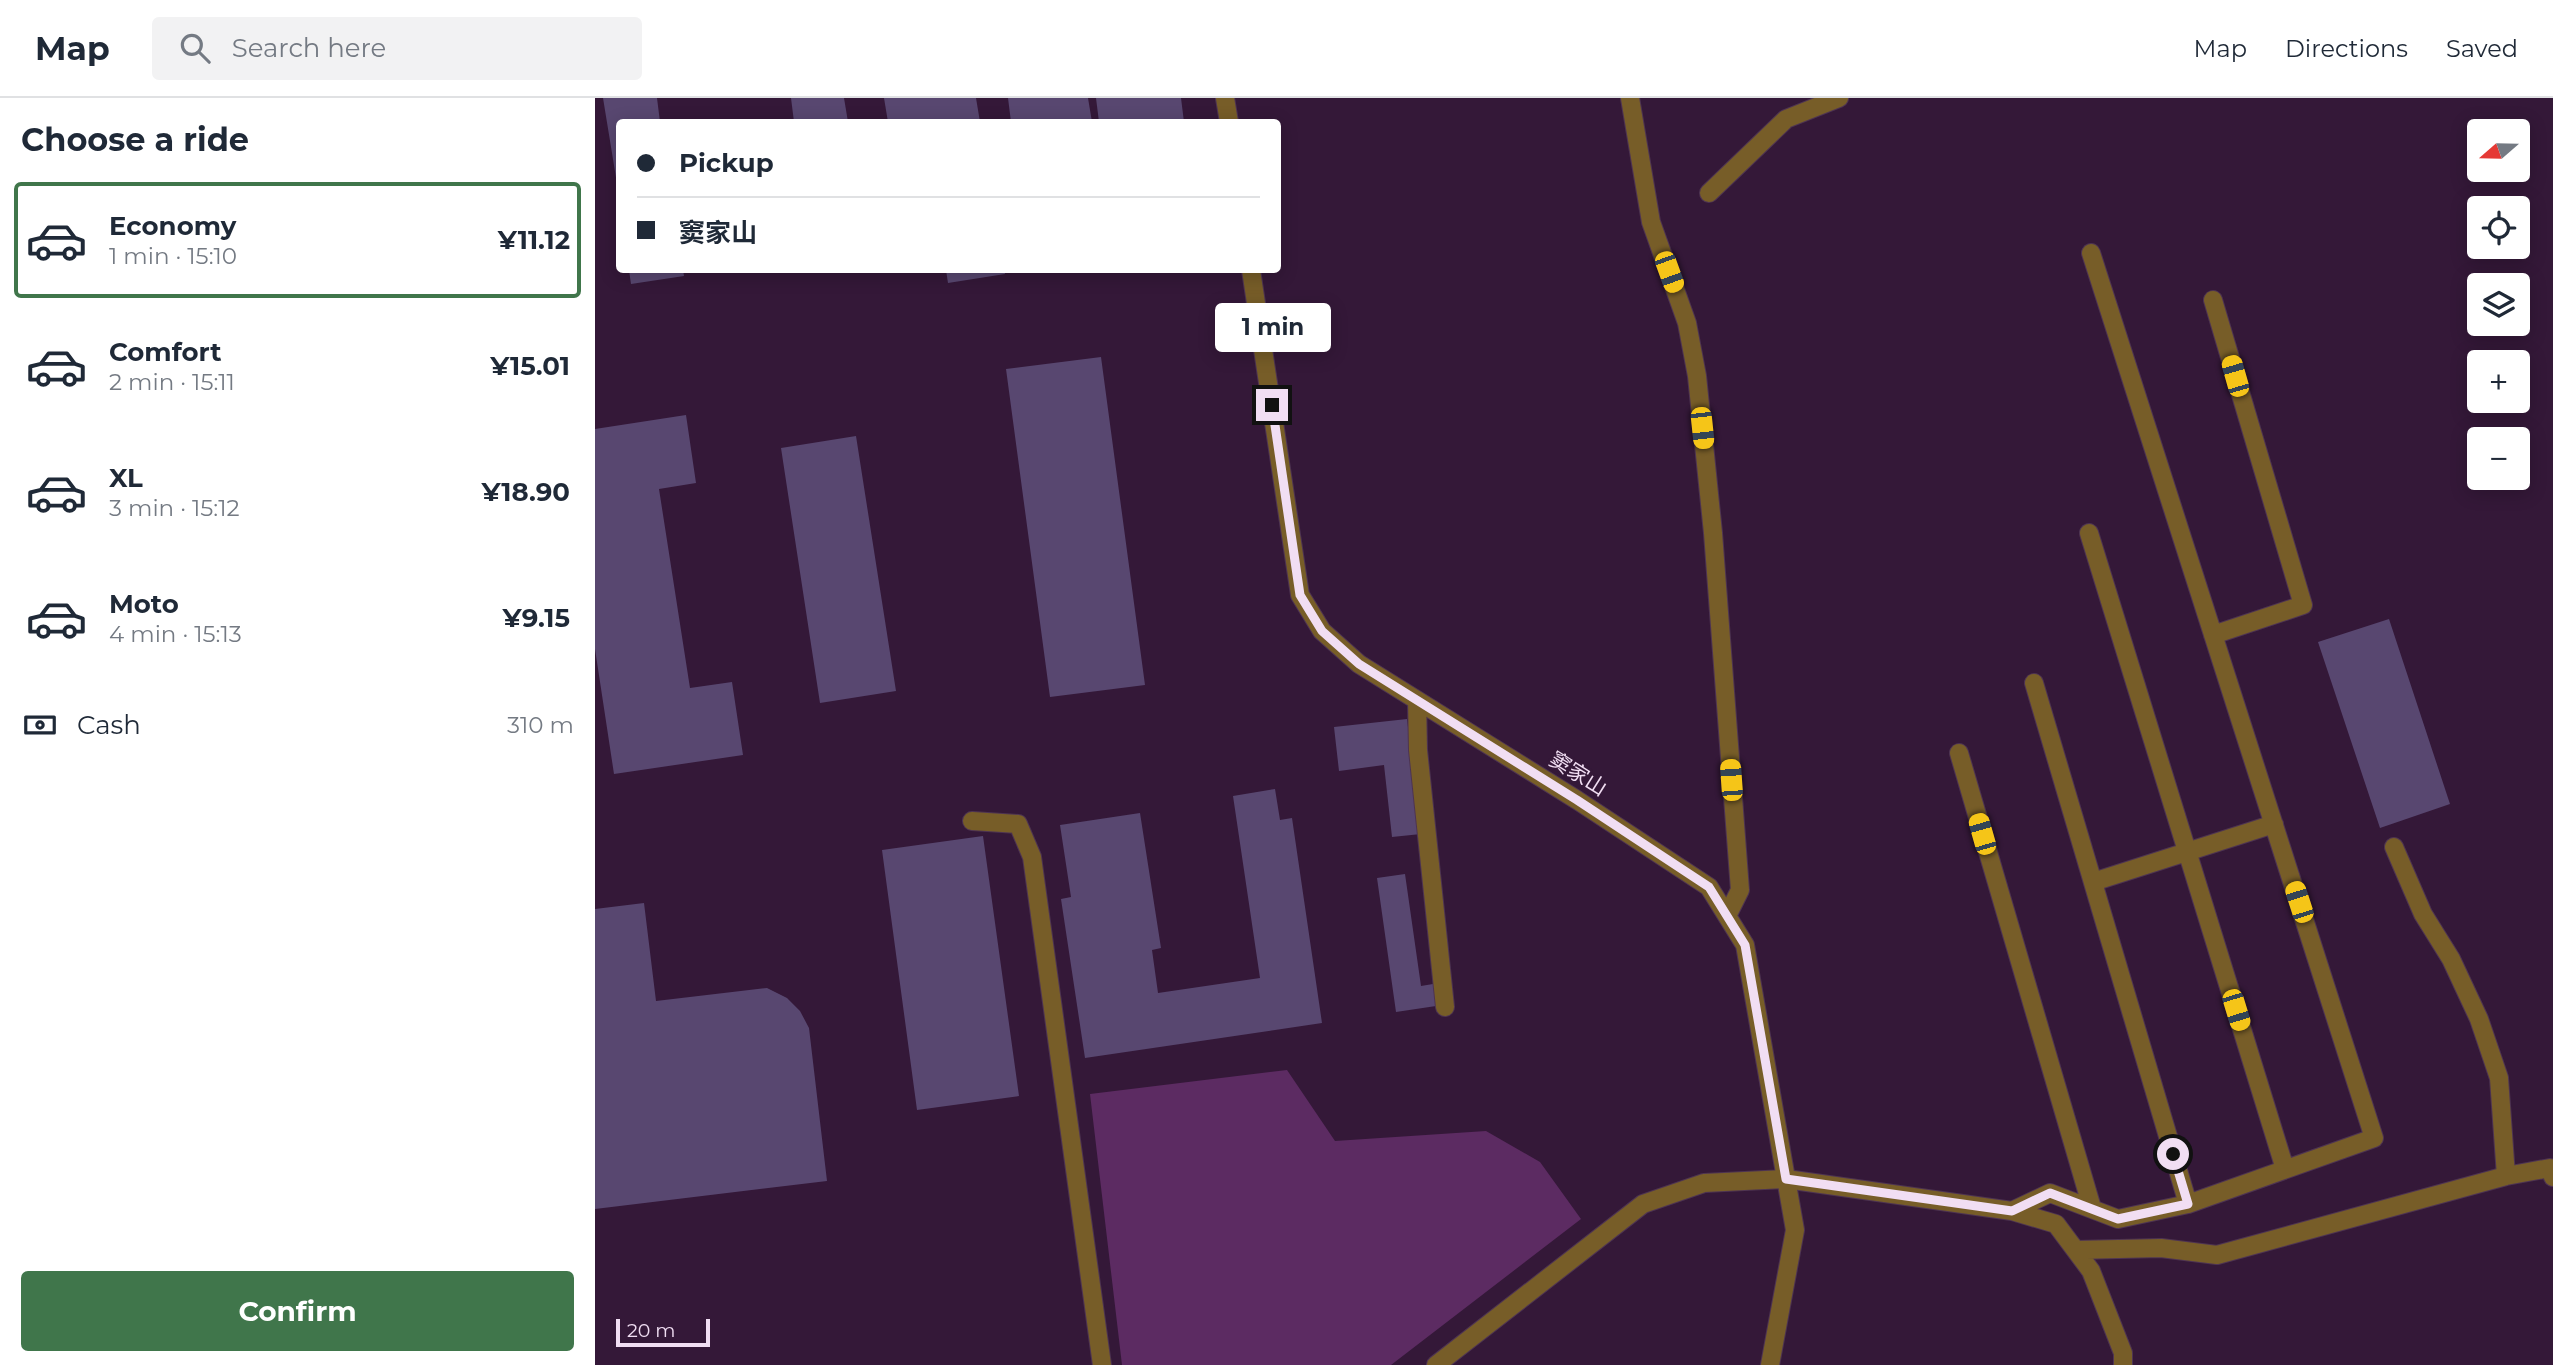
<!DOCTYPE html>
<html lang="en">
<head>
<meta charset="utf-8">
<style>
	:root { --surface:#fff; --page:#f2f2f3; --text:#1f2937; --muted:#747a83; --line:#e0e1e3; --accent:#40764b }
	body { margin:0; font-family:Montserrat,"Noto Sans SC",sans-serif; background:var(--page); color:var(--text); height:100vh; display:flex; flex-direction:column; font-size:26px; white-space:nowrap }
	* { box-sizing:border-box; margin:0 }
	p { font-size:23px; color:var(--muted) }
	.icon { flex:none; width:38px; height:38px; fill:none; stroke:currentColor; stroke-width:2; stroke-linecap:round; stroke-linejoin:round }
	.map { position:relative; flex:1; overflow:hidden }
	.drawer { display:flex; flex-direction:column; background:var(--surface); width:595px }
	.drawer>* { flex:none }
	.banner { position:absolute; left:21px; top:21px; width:665px; height:154px; border-radius:7px; box-shadow:0 4px 18px #0003; display:grid; align-content:center; height:154px; padding:0 21px; background:var(--surface) }
	.needle { width:46px; rotate:250deg }
	.buttons { position:absolute; left:1872px; top:21px; display:grid; gap:14px }
	.buttons a { display:grid; place-items:center; width:63px; height:63px; border-radius:7px; background:var(--surface); box-shadow:0 4px 18px #0003; font-size:35px }
	.scale { position:absolute; left:21px; bottom:18px; width:94px; box-sizing:border-box; padding-left:7px; border:4px solid #f1def3; border-top:0; font-size:19px; line-height:24px; white-space:nowrap; color:#f1def3; -webkit-text-stroke:5px #341838; paint-order:stroke }
	.end { position:absolute; width:32px; height:32px; margin:-16px; border:9px solid #f1def3; background:#111; box-shadow:0 0 0 4px #111 }
	.from { border-radius:50% }
	.bubble { position:absolute; height:49px; border-radius:7px; background:var(--surface); box-shadow:0 4px 18px #0003; font-size:23px; font-weight:700; line-height:49px; text-align:center }
	.car { position:absolute; width:21px; height:42px; margin:-21px -10px; border-radius:9px; box-shadow:0 0 5px 2px #0007; background:linear-gradient(#f5c518 24%,#345 0 40%,#f5c518 0 76%,#345 0 86%,#f5c518 0) }
	.banner b { display:flex; align-items:center; gap:24px; height:66px; font-size:26px }
	.banner b+b { border-top:2px solid var(--line) }
	.banner i { width:18px; height:18px; background:var(--text) }
	ul { padding:0; list-style:none }
	li { display:flex; align-items:center; gap:21px; height:116px; margin:0 14px 10px; padding:0 7px; border:4px solid transparent; border-radius:7px }
	li div { flex:1 }
	li b { display:block; font-size:26px }
	li em { font-style:normal; font-weight:700 }
	li.active { border-color:var(--accent) }
	li>.icon { width:63px; height:63px; stroke-width:1.5 }
	h2 { padding:0 21px; font-size:32px; line-height:84px }
	.pay { display:flex; align-items:center; gap:18px; height:77px; padding:0 21px; font-size:26px }
	.pay p { margin-inline-start:auto }
	.primary-button { display:flex; gap:14px; margin-top:auto; padding:14px 21px }
	.primary-button a { flex:1; height:80px; border-radius:7px; background:var(--accent); color:#fff; font-size:28px; font-weight:700; line-height:80px; text-align:center }
	header { display:flex; align-items:center; gap:42px; box-sizing:border-box; height:98px; padding:0 35px; background:var(--surface); border-bottom:2px solid var(--line) }
	header strong { font-size:33px }
	nav { display:flex; gap:38px; margin-inline-start:auto; font-size:24px }
	.search { width:490px; height:63px; background:var(--page); display:flex; align-items:center; gap:18px; box-sizing:border-box; padding:0 24px; border-radius:7px; color:var(--muted); font-size:26px }
	main { display:flex; flex:1; min-height:0 }
	.map>svg:first-child { display:block }
	.green { fill:#5c2b62 }
	.building { fill:#584770 }
	.lines { fill:none; stroke-linecap:round; stroke-linejoin:round }
	.minor-casing { stroke:#4e3452; stroke-width:20 }
	.minor { stroke:#775d28; stroke-width:18 }
	.route { stroke:#f1def3; stroke-width:9 }
	.labels { text-anchor:middle; stroke-width:5; stroke-linejoin:round; paint-order:stroke }
	.street-label { font-size:21px; fill:#f1def3; stroke:#341838 }
</style>
</head>
<body>
<header>
<strong>Map</strong>
<div class="search"><svg class="icon" aria-label="search" viewBox="0 0 24 24"><circle cx="10" cy="10" r="6"/><path d="M15 15l6 6"/></svg>Search here</div>
<nav><a>Map</a><a>Directions</a><a>Saved</a></nav>
</header>
<main>
<section class="drawer">
<h2>Choose a ride</h2>
<ul>
<li class="active"><svg class="icon" aria-label="car" viewBox="0 0 24 24"><path d="M5 17H2v-5l4-1 3-4h7l3 4 3 1v5h-3M9 17h6M6 11h13"/><circle cx="7" cy="17" r="2"/><circle cx="17" cy="17" r="2"/></svg><div><b>Economy</b><p>1 min · 15:10</p></div><em>¥11.12</em></li>
<li><svg class="icon" aria-label="car" viewBox="0 0 24 24"><path d="M5 17H2v-5l4-1 3-4h7l3 4 3 1v5h-3M9 17h6M6 11h13"/><circle cx="7" cy="17" r="2"/><circle cx="17" cy="17" r="2"/></svg><div><b>Comfort</b><p>2 min · 15:11</p></div><em>¥15.01</em></li>
<li><svg class="icon" aria-label="car" viewBox="0 0 24 24"><path d="M5 17H2v-5l4-1 3-4h7l3 4 3 1v5h-3M9 17h6M6 11h13"/><circle cx="7" cy="17" r="2"/><circle cx="17" cy="17" r="2"/></svg><div><b>XL</b><p>3 min · 15:12</p></div><em>¥18.90</em></li>
<li><svg class="icon" aria-label="car" viewBox="0 0 24 24"><path d="M5 17H2v-5l4-1 3-4h7l3 4 3 1v5h-3M9 17h6M6 11h13"/><circle cx="7" cy="17" r="2"/><circle cx="17" cy="17" r="2"/></svg><div><b>Moto</b><p>4 min · 15:13</p></div><em>¥9.15</em></li>
</ul>
<div class="pay"><svg class="icon" aria-label="cash" viewBox="0 0 24 24"><path d="M3 7h18v10H3z"/><circle cx="12" cy="12" r="2"/></svg>Cash<p>310 m</p></div>
<div class="primary-button"><a>Confirm</a></div>
</section>
<div class="map">
<svg width="1958" height="1267" viewBox="0 0 1958 1267">
	<rect width="100%" height="100%" fill="#341838"/>
	<path class="green" d="M692,972l48,71 151,-10 54,31 41,57 -190,146h-269l-32,-271z"/>
	<path class="building" d="M8,0h54l3,24h-41v74z
		M196,0h53l4,24h-54z
		M289,0h92l4,24h-92z
		M413,0h80l4,24h-81z
		M501,0h85l3,24h-85z
		M34,172h54l1,6 -53,8z
		M351,172h58l1,4 -57,9z
		M506,259l44,328 -95,12 -44,-328z
		M91,317l10,68 -37,6 31,199 42,-6 11,73 -129,19 -19,-125v-220z
		M261,338l40,255 -76,12 -39,-255z
		M1794,521l61,185 -70,24 -62,-186z
		M812,621l14,115 -29,3 -8,-72 -45,6 -5,-44z
		M680,691l5,31 12,-2 30,205 -237,35 -24,-159 10,-2 -11,-72 80,-12 21,135 -9,2 6,43 102,-15 -27,-182z
		M388,738l36,260 -102,14 -35,-260z
		M810,776l16,112 12,-2 3,22 -40,6 -19,-134z
		M49,805l12,98 111,-13 20,10 13,13 9,17 18,153 -232,28v-300z"/>
	<g class="lines">
		<defs>
			<path id="minor" d="M630,0l4,24
				M1035,0l21,124 36,101 10,53 16,157 27,357 -13,26
				M1114,95l77,-74 53,-21
				M656,172l49,325 22,36 37,33 218,136 132,87 36,58 50,285 -25,135
				M1618,202l90,305 -90,30
				M1494,435l196,636
				M1439,585l154,521
				M822,602l1,50 27,257
				M1364,655l133,455
				M377,723l46,3 14,33 70,508
				M1799,749l29,67 28,45 28,60 20,59 7,98
				M1498,784l181,-58
				M1417,1113l38,-18 68,26 70,-15 186,-66 -283,-885
				M1481,1152l85,-2 56,7 289,-79 44,-8 3,9
				M841,1267l207,-161 61,-21 82,-4 226,32 44,13 35,47 32,82v12"/>
		</defs>
		<use href="#minor" class="minor-casing"/>
		<use href="#minor" class="minor"/>
	</g>
	<g class="lines">
		<path class="route" d="M677,307l28,190 22,36 37,33 218,136 132,87 36,58 41,234 226,32 38,-18 68,26 70,-15 -15,-50"/>
	</g>
	<g class="labels">
		<g class="street-label">
			<text transform="translate(983 676) rotate(32)" y="7">窦家山</text>
		</g>
	</g>
</svg>
<div class="buttons">
<a><svg class="needle" viewBox="-14 -14 28 28"><path d="M0-13l5 13h-10z" fill="#e53935"/><path d="M0 13l5-13h-10z" fill="#747a83"/></svg></a>
<a><svg class="icon" aria-label="locate" viewBox="0 0 24 24"><circle cx="12" cy="12" r="6"/><path d="M12 2v4M12 18v4M2 12h4M18 12h4"/></svg></a>
<a><svg class="icon" aria-label="layers" viewBox="0 0 24 24"><path d="M12 4l9 5-9 5-9-5zM3 14l9 5 9-5"/></svg></a>
<a>+</a>
<a>−</a>
</div>
<div class="scale">20 m</div>
<i class="end from" style="left:1578px;top:1056px"></i>
<i class="end" style="left:677px;top:307px"></i>
<div class="bubble" style="left:620px;top:205px;width:116px">1 min</div>
<i class="car" style="left:1074px;top:174px;rotate:160deg"></i>
<i class="car" style="left:1640px;top:278px;rotate:344deg"></i>
<i class="car" style="left:1107px;top:330px;rotate:174deg"></i>
<i class="car" style="left:1136px;top:682px;rotate:356deg"></i>
<i class="car" style="left:1387px;top:736px;rotate:344deg"></i>
<i class="car" style="left:1704px;top:804px;rotate:342deg"></i>
<i class="car" style="left:1641px;top:912px;rotate:163deg"></i>
<div class="banner">
<b><i class="from"></i>Pickup</b>
<b><i></i>窦家山</b>
</div>
</div>
</main>
</body>
</html>
